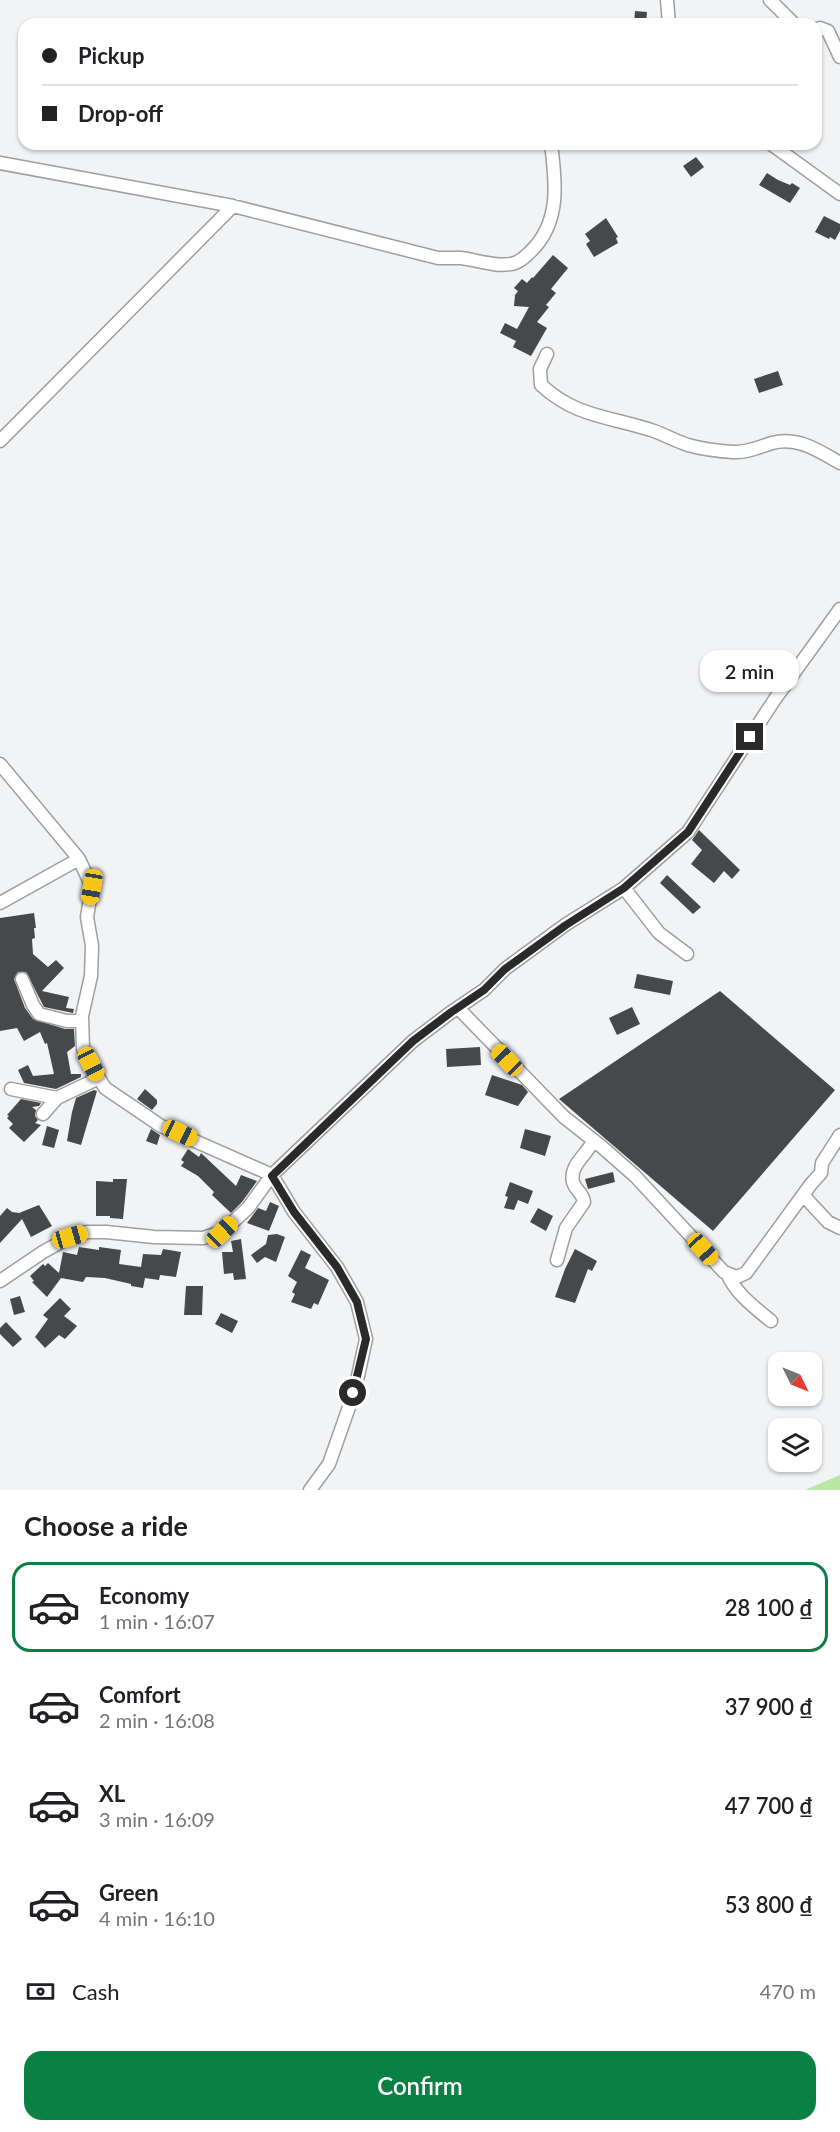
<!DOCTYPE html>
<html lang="en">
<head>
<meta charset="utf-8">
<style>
	:root { --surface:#fff; --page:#f6f6f6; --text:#202124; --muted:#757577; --line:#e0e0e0; --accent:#0b8043 }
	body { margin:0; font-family:Lato,sans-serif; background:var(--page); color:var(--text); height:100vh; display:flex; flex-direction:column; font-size:22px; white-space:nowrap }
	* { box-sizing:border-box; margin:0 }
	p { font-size:20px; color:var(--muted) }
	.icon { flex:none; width:33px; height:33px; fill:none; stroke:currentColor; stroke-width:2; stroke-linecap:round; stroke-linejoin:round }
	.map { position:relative; height:1490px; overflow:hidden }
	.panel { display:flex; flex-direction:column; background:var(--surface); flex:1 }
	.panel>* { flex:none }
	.top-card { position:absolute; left:18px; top:18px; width:804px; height:132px; border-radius:18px; box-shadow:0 2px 4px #0004; display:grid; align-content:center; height:132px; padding:0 24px; background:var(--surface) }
	.needle { width:39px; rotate:133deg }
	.buttons { position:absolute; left:768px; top:1352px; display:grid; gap:12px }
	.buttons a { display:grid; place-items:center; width:54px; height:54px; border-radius:12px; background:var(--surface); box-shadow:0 2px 4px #0004; font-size:30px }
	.end { position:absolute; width:27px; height:27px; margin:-14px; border:8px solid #2a2a2b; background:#fff; box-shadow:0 0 0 3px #fff }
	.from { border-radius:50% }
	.bubble { position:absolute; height:42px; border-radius:18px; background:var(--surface); box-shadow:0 2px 4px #0004; font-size:20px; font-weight:600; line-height:42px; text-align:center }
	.car { position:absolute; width:18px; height:36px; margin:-18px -9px; border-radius:8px; box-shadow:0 0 4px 2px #0007; background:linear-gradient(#f5c518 24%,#345 0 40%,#f5c518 0 76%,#345 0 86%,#f5c518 0) }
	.top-card b { display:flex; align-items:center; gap:21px; height:57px; font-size:22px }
	.top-card b+b { border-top:2px solid var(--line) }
	.top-card i { width:15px; height:15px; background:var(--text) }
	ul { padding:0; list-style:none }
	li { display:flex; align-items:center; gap:18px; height:90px; margin:0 12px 9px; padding:0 12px; border:3px solid transparent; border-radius:18px }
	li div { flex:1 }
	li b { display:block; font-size:22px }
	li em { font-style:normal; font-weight:600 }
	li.active { border-color:var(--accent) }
	li>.icon { width:54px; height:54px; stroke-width:1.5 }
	h2 { padding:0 24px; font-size:27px; line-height:72px }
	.pay { display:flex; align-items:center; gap:15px; height:66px; padding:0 24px; font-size:22px }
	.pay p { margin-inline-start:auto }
	.primary-button { display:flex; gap:12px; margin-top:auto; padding:12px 24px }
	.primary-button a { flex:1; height:69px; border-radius:18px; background:var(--accent); color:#fff; font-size:24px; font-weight:600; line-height:69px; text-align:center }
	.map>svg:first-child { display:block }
	.green { fill:#bae7a4 }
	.building { fill:#46484a }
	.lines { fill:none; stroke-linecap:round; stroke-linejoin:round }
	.street-casing { stroke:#9d9fa0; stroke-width:15 }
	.street { stroke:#fff; stroke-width:12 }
	.route { stroke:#2a2a2b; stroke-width:8 }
</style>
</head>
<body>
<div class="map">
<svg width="840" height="1490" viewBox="0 0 840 1490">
	<rect width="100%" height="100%" fill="#f1f3f5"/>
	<path class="green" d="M840,1475v15h-35z"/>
	<path class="building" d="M635,11l12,1 -1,12h-12z
		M696,157l8,10 -13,10 -8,-11z
		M767,173l11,7 12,5 2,-2 8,5 -10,15 -31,-18z
		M824,216l16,8v7l-5,9 -5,-3 -1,2 -14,-7z
		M606,218l12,19 -2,1 2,5 -24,14 -8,-13 4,-3 -5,-7z
		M553,255l15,13 -17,21 5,4 -10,12 3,2 -12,15 10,6 -16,28 -18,-9 3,-6 -16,-8 5,-10 12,6 12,-22 -15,-1 1,-11 3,-4 -4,-3 8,-9 5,4 5,-6 1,1z
		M778,371l5,14 -24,8 -5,-14z
		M699,830l41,40 -8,9 -8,-8 -10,12 -23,-19 11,-14 -10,-10z
		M667,875l34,32 -8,7 -33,-31z
		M34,913l2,15h-2l1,10 -3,1 1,15 15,13 8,-7 8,8 -22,23 27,6 -3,11 8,1 -1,4 -29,-6 -18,-35h-8l-4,7 11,29 8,11 32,10h9l1,17 -8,6 4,22h10v3l-25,12 -32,-6 -6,-13 10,-5 5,11 21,-2 -7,-31 -2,1 -5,-12 -16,9 -7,-13 -17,3v-113z
		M637,974l36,7 -3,14 -36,-7z
		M720,991l115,99 -122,141 -154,-132z
		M632,1007l8,17 -23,11 -8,-17z
		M480,1047l1,18 -34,2 -1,-18z
		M492,1075l30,10 6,7 -10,14 -33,-11z
		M145,1089l12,11v4l-5,6 -15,-11z
		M94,1090l3,1 -16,54 -14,-4 5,-29 4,-14z
		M21,1099l20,4 -2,3 -7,1 4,3 -1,6 3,4 -3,3 6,2 -17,17 -15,-14 4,-4 -6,-6 2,-2 -2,-1z
		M47,1126l12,4 -5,18 -12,-3z
		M151,1129l9,6 -3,10 -11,-4z
		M525,1129l26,7 -6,20 -25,-8z
		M188,1149l11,8 2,-4 35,33 5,-11 16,6 -15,21 -11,11 -19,-18 2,-3 -16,-16 -17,-10 3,-4 -3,-2z
		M613,1172l2,10 -27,7 -3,-10z
		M113,1179h14l-4,40 -13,-1v-2h-14v-35l17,1z
		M510,1182l23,9 -5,13 -10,-4 -4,10 -10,-2 4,-11 -3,-1z
		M270,1202l9,4 -10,25 -22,-8 11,-15 8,3z
		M39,1205l13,21 -21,11 -9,-18 -22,24v-27l7,-8 5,4 7,1z
		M538,1208l15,8 -7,15 -16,-9z
		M277,1234l8,3 -9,25 -11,-5 -8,6 -6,-8 15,-11 2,-9z
		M241,1239l5,40 -12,1 -1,-7 -9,1 -2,-22h11l-2,-11z
		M79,1247l20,3v-3l22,3 -2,14 22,3 2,-13 18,1 2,-6 18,3 -5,25 -16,-2 -1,5 -14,-2 -2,10 -12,-2v-2l-26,-6 -19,-1 -3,5 -22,-4 -14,19 -15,-15 2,-1 -4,-5 13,-12 2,2 3,-3 11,10 4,-21 14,3z
		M575,1249l22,12 -5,10 -4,-2 -13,34 -20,-6 10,-28z
		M301,1250l10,5 -6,13 24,12 -11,25 -4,-2 -3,6 -20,-7 4,-8 -3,-2 5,-10 -9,-6z
		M186,1286h17l-1,29h-18z
		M20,1296l5,16 -11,3 -4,-16z
		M60,1298l11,11 -7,7 13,10 -12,13 -6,-4 -14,13 -10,-11 13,-18 -5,-4z
		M221,1313l17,8 -6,12 -17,-9z
		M6,1322l16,17 -9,8 -13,-13v-6z"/>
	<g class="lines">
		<defs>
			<path id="street" d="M667,0l2,24
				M770,0l24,24
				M816,29l4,-1 8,3 12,26
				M771,144l69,50
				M0,163l233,43 205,52c8,0 16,0 23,0 16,2 34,9 50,6 8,-1 14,-7 19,-12 31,-29 26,-70 21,-108
				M547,354l-7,15 1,16c36,33 69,31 113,46 11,4 22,10 34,14 14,4 30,6 45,7 14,1 26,-5 39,-9 26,-7 47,8 68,20
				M0,441l233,-235
				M0,764l79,95 13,28 -5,30 5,29 -1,30 -9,40 1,33 16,29 6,10 56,38 111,49 22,37 43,55 20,35 9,37 -8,37 -10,34 -19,54 -19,26
				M624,888l35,45 28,21
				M0,903l79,-44
				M22,979l11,26 6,9 28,7h15
				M458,1008l106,109 38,30 33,29 89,96 13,5 9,-4 65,-89 10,-11 1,-10 18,-28
				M11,1089l46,9
				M43,1114l14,-16 42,-20
				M803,1195l25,27 12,6
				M557,1260l9,-32 18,-26c-1,-9 -9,-12 -11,-20 -4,-17 14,-27 20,-41
				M727,1273c8,20 27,34 44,48
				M0,1281l43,-29 27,-15 17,-5h19l48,5 49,1 19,-6 26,-24 24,-33 141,-134 37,-28 34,-23 21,-21 60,-44 59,-37 64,-56 87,-133 65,-90"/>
		</defs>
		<use href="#street" class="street-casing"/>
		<use href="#street" class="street"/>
	</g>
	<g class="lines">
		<path class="route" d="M353,1393l13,-54 -9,-37 -20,-35 -43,-55 -22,-36 141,-135 37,-28 34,-23 21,-21 61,-44 58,-37 64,-56 62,-95"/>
	</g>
</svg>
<div class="buttons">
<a><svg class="needle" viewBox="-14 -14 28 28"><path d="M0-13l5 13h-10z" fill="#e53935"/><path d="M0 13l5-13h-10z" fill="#757577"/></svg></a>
<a><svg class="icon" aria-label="layers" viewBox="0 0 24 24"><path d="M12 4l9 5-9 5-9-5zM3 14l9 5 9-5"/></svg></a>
</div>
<i class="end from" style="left:353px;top:1393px"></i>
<i class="end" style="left:750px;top:737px"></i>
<div class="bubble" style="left:700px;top:650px;width:99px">2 min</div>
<i class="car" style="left:92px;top:887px;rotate:190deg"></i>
<i class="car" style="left:507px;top:1060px;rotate:316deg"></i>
<i class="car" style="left:91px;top:1064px;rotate:152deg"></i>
<i class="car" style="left:180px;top:1133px;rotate:115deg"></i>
<i class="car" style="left:222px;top:1232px;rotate:46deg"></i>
<i class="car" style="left:70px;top:1237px;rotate:74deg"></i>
<i class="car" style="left:703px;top:1249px;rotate:138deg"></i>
<div class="top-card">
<b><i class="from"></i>Pickup</b>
<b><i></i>Drop-off</b>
</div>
</div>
<section class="panel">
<h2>Choose a ride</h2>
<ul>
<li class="active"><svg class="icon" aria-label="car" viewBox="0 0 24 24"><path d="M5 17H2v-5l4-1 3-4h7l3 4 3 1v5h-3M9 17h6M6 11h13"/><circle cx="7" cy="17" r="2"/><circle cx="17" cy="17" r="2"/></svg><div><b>Economy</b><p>1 min · 16:07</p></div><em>28 100 ₫</em></li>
<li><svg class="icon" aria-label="car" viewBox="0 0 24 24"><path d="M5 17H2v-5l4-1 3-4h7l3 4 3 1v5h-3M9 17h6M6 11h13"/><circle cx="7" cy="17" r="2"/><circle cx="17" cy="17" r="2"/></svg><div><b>Comfort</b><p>2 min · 16:08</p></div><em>37 900 ₫</em></li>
<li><svg class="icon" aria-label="car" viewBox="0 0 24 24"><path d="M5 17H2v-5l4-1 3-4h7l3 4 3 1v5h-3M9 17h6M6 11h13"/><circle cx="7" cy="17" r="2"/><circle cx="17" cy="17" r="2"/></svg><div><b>XL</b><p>3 min · 16:09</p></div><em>47 700 ₫</em></li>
<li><svg class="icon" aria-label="car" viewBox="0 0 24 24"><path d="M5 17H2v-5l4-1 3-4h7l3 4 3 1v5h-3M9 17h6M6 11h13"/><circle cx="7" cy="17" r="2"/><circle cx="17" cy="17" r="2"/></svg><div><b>Green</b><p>4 min · 16:10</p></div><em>53 800 ₫</em></li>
</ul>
<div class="pay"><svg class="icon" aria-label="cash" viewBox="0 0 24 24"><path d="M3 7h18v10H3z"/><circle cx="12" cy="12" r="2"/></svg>Cash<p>470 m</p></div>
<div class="primary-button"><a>Confirm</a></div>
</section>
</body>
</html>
